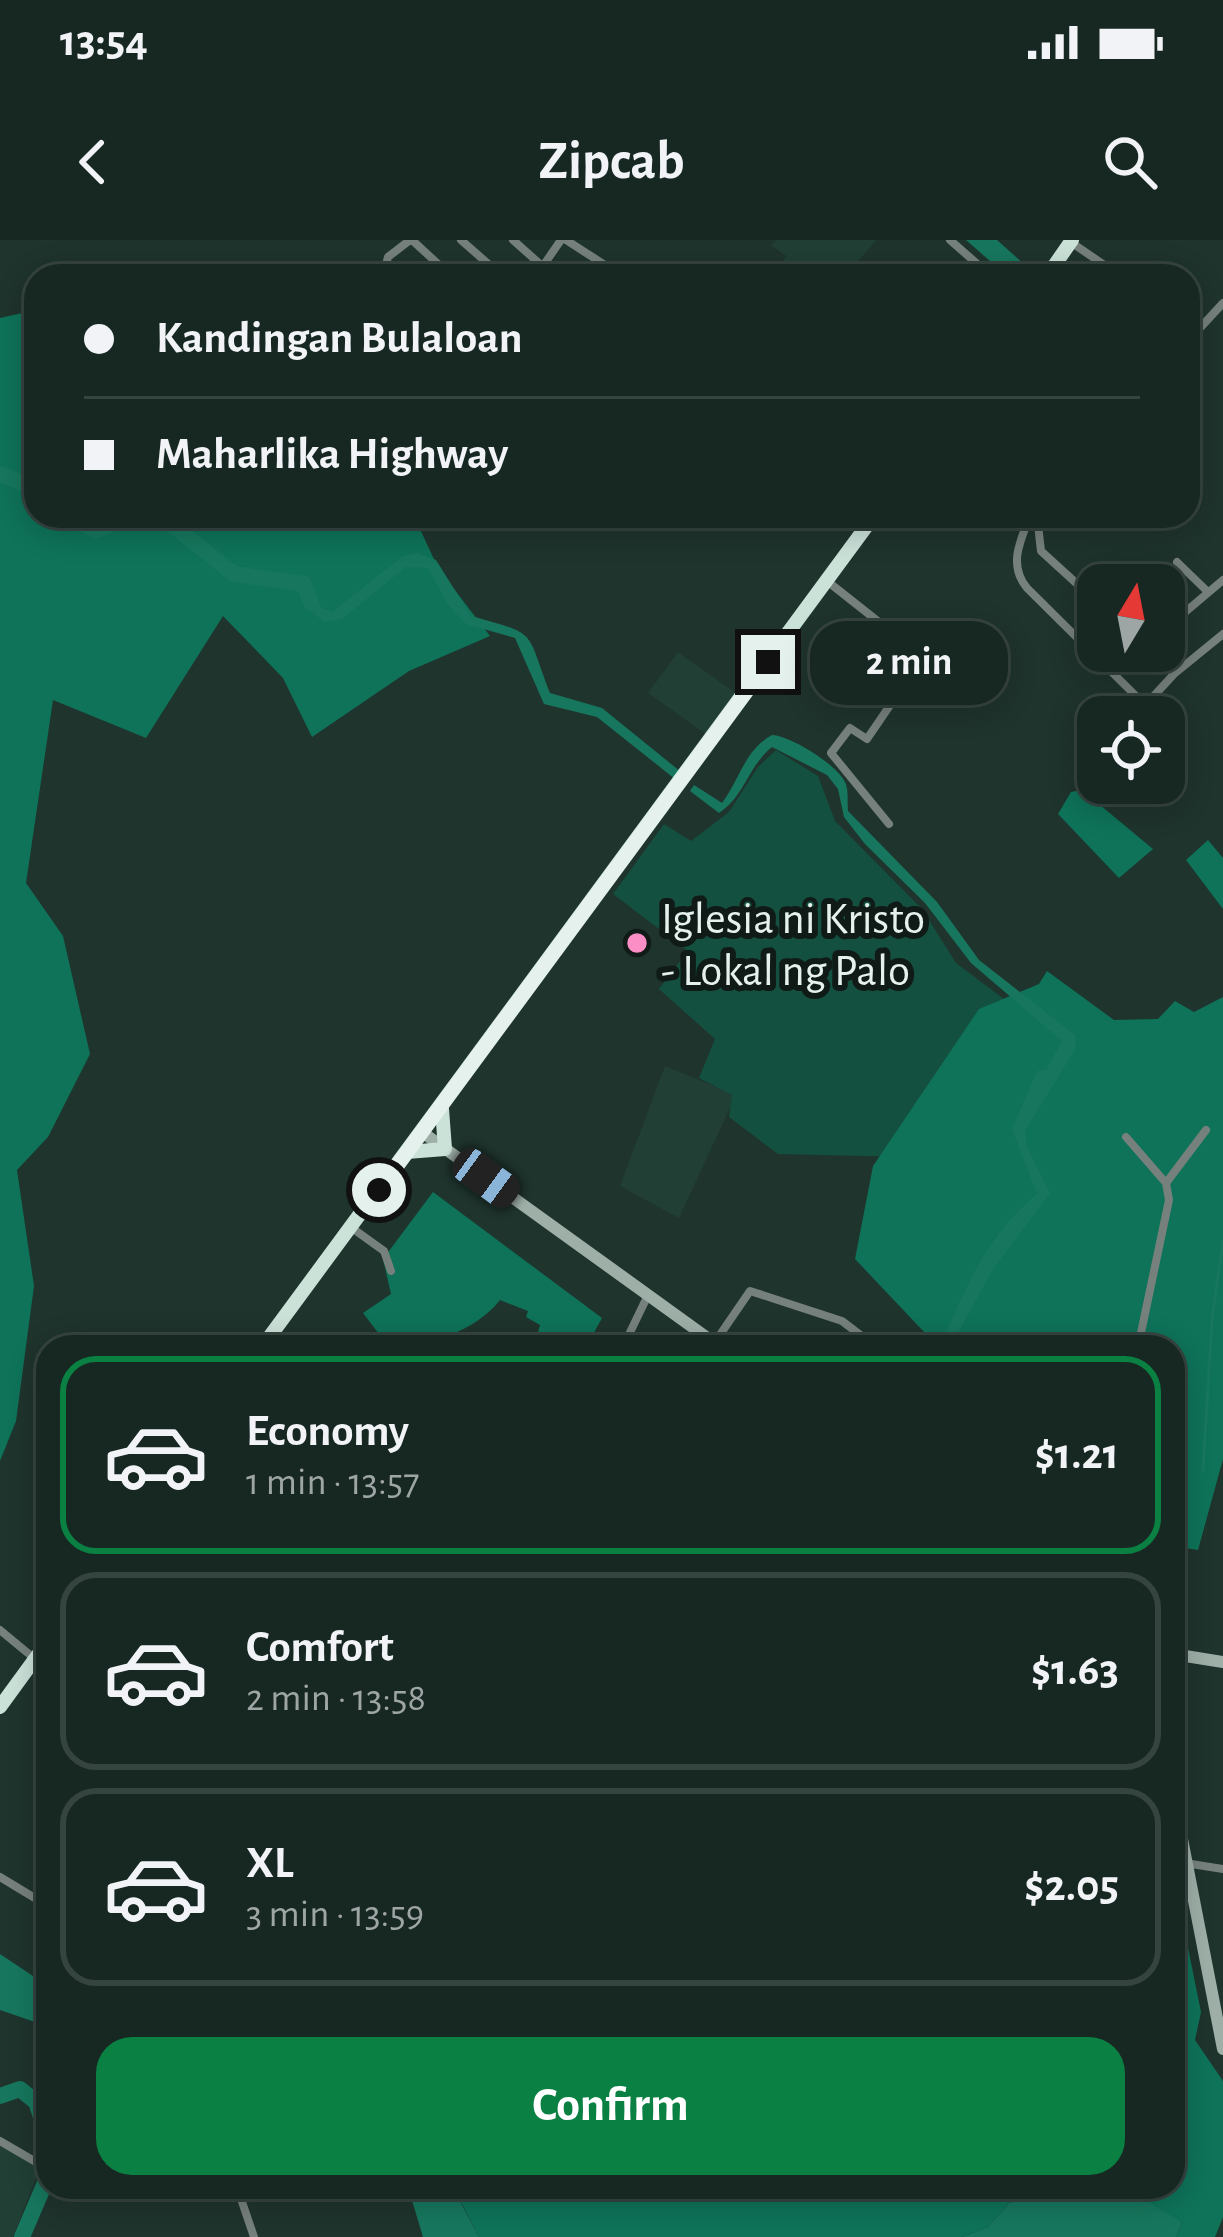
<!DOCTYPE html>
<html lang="en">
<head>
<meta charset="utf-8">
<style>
	:root { --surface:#172722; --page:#24332f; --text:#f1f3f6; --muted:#9ea5a5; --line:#364440; --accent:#0b8043 }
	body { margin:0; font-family:"Alegreya Sans",sans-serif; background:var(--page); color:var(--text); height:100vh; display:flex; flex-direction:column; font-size:45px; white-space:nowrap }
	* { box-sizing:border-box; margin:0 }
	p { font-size:39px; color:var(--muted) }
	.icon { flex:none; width:66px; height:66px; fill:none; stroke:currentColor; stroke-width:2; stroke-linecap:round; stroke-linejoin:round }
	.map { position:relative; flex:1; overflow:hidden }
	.drawer { position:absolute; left:36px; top:1095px; width:1149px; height:864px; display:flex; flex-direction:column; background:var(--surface); border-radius:36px; box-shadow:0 6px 30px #0003,0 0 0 3px var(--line) }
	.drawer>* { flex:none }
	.top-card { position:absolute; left:24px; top:24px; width:1176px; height:264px; border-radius:36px; box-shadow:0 6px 30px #0003,0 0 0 3px var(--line); display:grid; align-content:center; height:264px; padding:0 60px; background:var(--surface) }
	.needle { width:78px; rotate:10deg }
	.fabs { position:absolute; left:1077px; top:324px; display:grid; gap:24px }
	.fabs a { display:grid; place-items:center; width:108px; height:108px; border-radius:24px; background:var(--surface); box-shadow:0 6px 30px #0003,0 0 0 3px var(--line); font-size:60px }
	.end { position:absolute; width:54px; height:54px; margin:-27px; border:15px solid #e4f1ec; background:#111; box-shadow:0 0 0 6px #111 }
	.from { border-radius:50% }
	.bubble { position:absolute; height:84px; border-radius:36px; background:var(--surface); box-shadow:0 6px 30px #0003,0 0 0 3px var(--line); font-size:39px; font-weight:700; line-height:84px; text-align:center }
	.car { position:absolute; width:36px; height:72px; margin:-36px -18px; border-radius:15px; box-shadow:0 0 9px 3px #0007; background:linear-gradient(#222 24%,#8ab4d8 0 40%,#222 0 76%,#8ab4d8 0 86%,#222 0) }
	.top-card b { display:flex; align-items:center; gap:42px; height:114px; font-size:45px }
	.top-card b+b { border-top:3px solid var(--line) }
	.top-card i { width:30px; height:30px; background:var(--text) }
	ul { padding:21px 0 0; list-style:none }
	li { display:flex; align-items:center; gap:36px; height:198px; margin:0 24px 18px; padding:0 36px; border:6px solid var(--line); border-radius:36px }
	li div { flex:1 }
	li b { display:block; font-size:45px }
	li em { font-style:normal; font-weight:700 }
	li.active { border-color:var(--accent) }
	li>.icon { width:108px; height:108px; stroke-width:1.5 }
	.button { display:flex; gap:24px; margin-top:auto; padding:24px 60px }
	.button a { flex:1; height:138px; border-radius:36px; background:var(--accent); color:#fff; font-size:48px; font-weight:700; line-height:138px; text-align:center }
	.status { display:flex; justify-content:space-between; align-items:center; height:84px; padding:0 60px; background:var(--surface); direction:ltr }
	.status svg { height:33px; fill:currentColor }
	header { display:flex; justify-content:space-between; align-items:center; height:156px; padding:0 60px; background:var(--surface); font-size:54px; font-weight:700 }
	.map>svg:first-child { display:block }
	.built { fill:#213f35 }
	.green { fill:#14503f }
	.forest { fill:#0e7359 }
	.water { fill:#17775e }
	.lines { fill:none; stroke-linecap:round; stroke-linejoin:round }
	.stream { stroke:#17775e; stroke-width:3 }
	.river { stroke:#17775e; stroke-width:16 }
	.minor { stroke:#76807c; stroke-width:8 }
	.secondary { stroke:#9eafa8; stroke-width:12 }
	.trunk { stroke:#cbe2d9; stroke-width:14 }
	.route { stroke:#e4f1ec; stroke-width:15 }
	.poi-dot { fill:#fb8fc5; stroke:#101a16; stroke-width:4.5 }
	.labels { text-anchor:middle; stroke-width:12; stroke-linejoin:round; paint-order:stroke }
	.poi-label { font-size:45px; fill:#e4f1ec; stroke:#101a16; text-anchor:start }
</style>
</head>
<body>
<div class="status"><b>13:54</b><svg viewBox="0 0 49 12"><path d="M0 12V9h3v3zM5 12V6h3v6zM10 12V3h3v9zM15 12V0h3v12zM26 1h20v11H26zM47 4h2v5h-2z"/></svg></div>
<header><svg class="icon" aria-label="back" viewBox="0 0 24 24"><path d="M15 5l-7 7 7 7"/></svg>Zipcab<svg class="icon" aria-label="search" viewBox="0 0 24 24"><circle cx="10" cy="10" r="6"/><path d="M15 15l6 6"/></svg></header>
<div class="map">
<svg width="1223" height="1997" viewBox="0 0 1223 1997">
	<rect width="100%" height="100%" fill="#1f342d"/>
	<path class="built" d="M776,0h100l-30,36h-73l13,-20 -15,-11z
		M678,412l59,42 -30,41 -59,-42z
		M665,826l71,29 -57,123 -59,-32z
		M0,1906l41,19 -28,72h-13z"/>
	<path class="green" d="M776,510l42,26 17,45 87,88 34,54 52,39 -100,155 -130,-3 -49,-37 3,-22 -33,-17 16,-39 -56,-50 29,-38 -75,-57 51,-70 27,17 38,-29 29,-45z"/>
	<path class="forest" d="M36,70v206h378l24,52 52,68 -81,35 -97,66 -29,-59 -60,-62 -77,122 -93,-38 -27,183 37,53 27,118 -42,83 -31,33 17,116 -18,135 -16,40v-1143z
		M1082,550l71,59 -34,29 -61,-64 13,-22z
		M1208,600l15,18v51l-37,-49z
		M1047,731l67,49 44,-1 17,-18 19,11 29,-15v462l-25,91 -25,-4v-199h-244l-4,-14 -70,-74 18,-93 106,-157 60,-25z
		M433,952l169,126 -16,29h-52l6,-22 -14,-8 2,-6 -28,-11c-24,31 -73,47 -111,47l-26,-34 28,-19 -8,-35z
		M1173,1690l13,8 15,74 -6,28 28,41v136l-8,20h-39l6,-15 -74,-35h65z
		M474,1947h593l-30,1 -14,12 -14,3 -21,24 -26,10h-483l-19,-37z"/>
	<path class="water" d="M966,0h31l37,33 -27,3z
		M417,313l19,7 35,56c67,19 54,11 79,77l52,15 79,64 -6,7 -78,-62 -53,-13 -29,-66 -49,-14 -18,-19 -20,-37 -22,-1 -64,52 -18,3 -18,-16 -2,-22 18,24 10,4 71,-56z
		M772,495c19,1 64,29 73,47 4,8 2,20 3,29l89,91 42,58 96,75 1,13 -51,83 2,16 23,46 -55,73 -45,81h-10c25,-58 47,-113 97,-153l-25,-65 25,-58 9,-1 16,-29 -91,-78 -46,-60 -60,-59 -21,-27 -6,-28 -11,-14 -55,-28c-24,19 -27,49 -53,66l-29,-22 4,-6 28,18c18,-24 22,-52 50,-68z
		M0,1714l48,32v48l-13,-12 -35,-12z
		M408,1947h66l-14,14 19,36h-56z
		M1037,1947h71l12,7 7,-4 55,32 -6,15h-214l26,-10 21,-24 14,-3z"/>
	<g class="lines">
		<path class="stream" d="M1203,1231l9,-152 11,-78"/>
		<path class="river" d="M0,234l36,14
			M71,276l25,15 32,-15
			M161,276l73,58 70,10 7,19
			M0,1856l20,-7 16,13 12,36
			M22,1997l26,-61"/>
		<path class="minor" d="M412,0l39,36
			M461,0l41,36
			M513,0l28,25
			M566,0l56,36
			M950,0l41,36
			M1072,3l44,30
			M383,36l5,-19 22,-17
			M536,36l25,-36
			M651,36l9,-9 26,9
			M1188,101l35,-38
			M1030,276c-10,25 -22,49 -3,72l114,113 11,-3 22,-24
			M1037,276l4,35 57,52
			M1177,322l31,30
			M827,341l96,76 -56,82 -17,-11 -19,25 58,71
			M1164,390l59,-50
			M1149,411l25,23 49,-40
			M1126,897l40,46
			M352,988l32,23 7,20
			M715,1102l35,-51 92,30 34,26
			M623,1107l25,-52
			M1138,1107l31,-147 -3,-17 40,-53
			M0,1390l35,29
			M1185,1623l38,6
			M0,1637l48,29
			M0,1901l48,28
			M116,1947h65
			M237,1947l17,50"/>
		<path class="secondary" d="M422,892l298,215
			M1173,1414l50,8
			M1173,1553l50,256"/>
		<path class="trunk" d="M1047,36l25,-36
			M407,912l38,-3 -3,-40
			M262,1107l612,-831
			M0,1467l48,-66"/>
	</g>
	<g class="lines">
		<path class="route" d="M379,950l389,-528"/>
	</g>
	<circle class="poi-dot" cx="637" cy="703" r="12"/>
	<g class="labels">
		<g class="poi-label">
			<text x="661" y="693">Iglesia ni Kristo<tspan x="661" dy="52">- Lokal ng Palo</tspan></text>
		</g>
	</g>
</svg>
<div class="fabs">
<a><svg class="needle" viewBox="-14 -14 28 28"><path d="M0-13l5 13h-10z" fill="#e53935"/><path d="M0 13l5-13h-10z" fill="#9ea5a5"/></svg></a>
<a><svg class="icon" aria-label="locate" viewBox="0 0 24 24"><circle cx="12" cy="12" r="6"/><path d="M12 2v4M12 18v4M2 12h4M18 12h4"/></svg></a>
</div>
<i class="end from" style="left:379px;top:950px"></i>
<i class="end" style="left:768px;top:422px"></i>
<div class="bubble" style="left:810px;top:381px;width:198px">2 min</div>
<i class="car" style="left:486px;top:938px;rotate:126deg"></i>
<div class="top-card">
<b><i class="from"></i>Kandingan Bulaloan</b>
<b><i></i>Maharlika Highway</b>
</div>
<section class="drawer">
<ul>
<li class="active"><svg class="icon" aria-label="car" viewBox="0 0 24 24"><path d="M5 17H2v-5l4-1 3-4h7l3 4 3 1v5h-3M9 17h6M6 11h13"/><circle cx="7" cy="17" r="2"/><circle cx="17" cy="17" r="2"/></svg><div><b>Economy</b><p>1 min · 13:57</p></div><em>$1.21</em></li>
<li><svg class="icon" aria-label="car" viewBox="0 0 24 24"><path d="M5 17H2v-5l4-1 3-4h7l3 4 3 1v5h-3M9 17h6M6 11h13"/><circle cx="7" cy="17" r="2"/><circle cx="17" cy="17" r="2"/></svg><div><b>Comfort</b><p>2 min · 13:58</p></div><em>$1.63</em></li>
<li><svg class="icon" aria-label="car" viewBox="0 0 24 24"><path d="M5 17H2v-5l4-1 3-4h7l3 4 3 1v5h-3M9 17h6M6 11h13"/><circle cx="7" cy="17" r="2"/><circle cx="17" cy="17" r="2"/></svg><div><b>XL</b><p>3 min · 13:59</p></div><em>$2.05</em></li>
</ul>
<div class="button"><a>Confirm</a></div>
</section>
</div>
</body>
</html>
